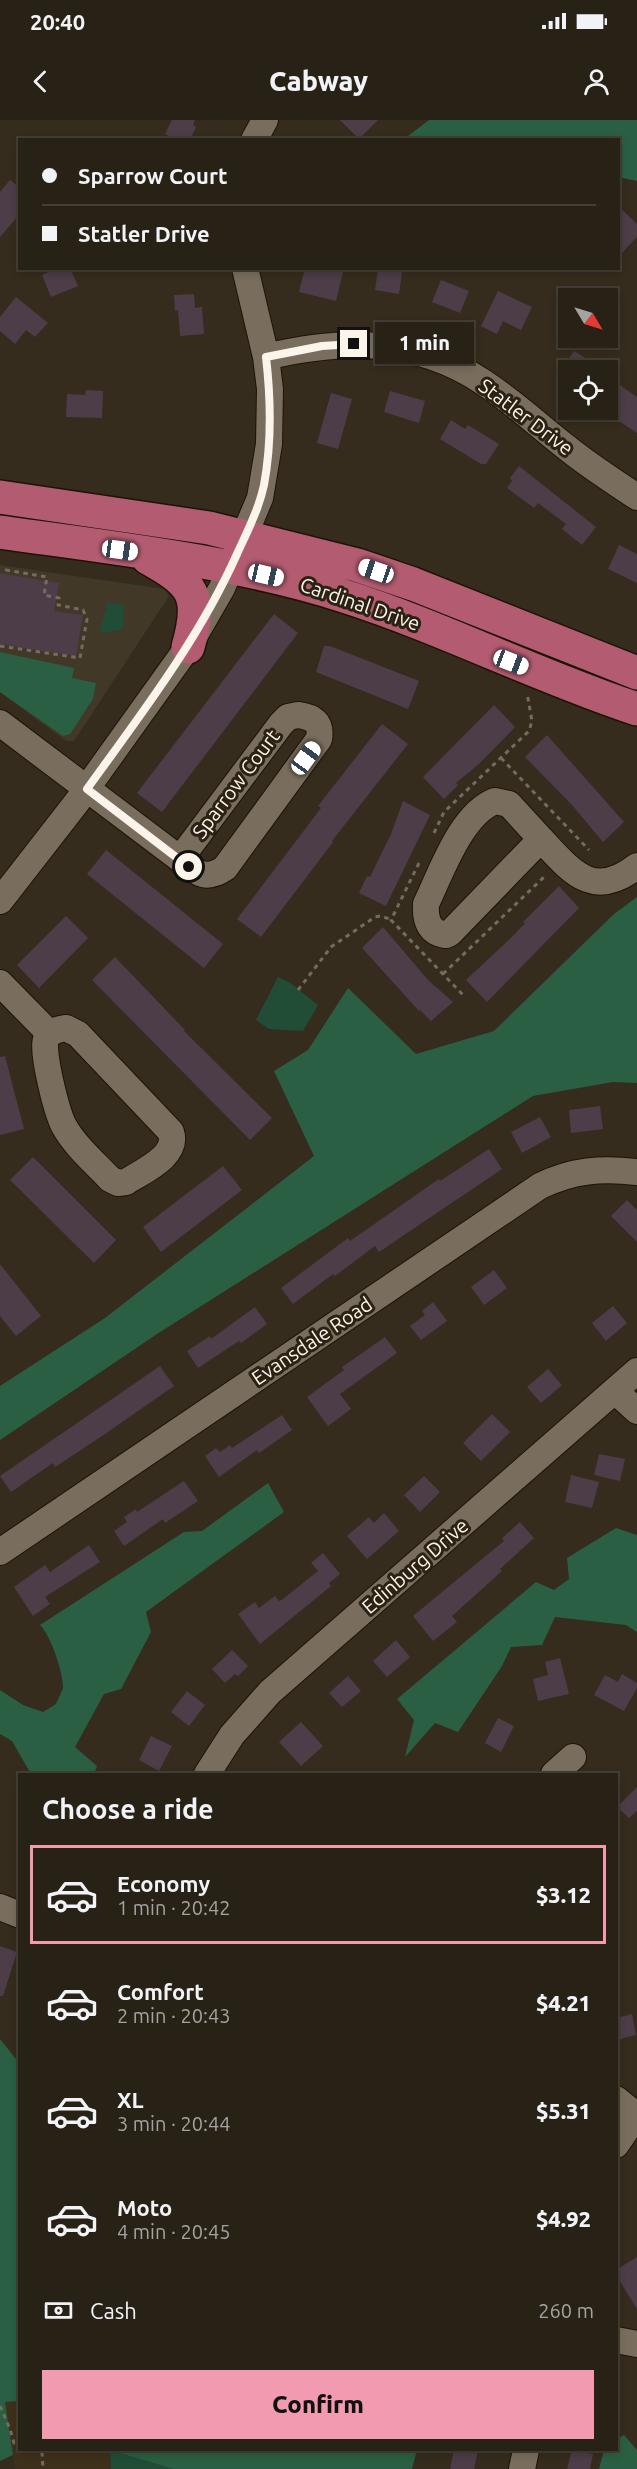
<!DOCTYPE html>
<html lang="en">
<head>
<meta charset="utf-8">
<style>
	:root { --surface:#282116; --page:#30291f; --text:#f1f3f6; --muted:#a5a3a1; --line:#443e35; --accent:#f29aaf }
	body { margin:0; font-family:Ubuntu,sans-serif; background:var(--page); color:var(--text); height:100vh; display:flex; flex-direction:column; font-size:22px; white-space:nowrap }
	* { box-sizing:border-box; margin:0 }
	p { font-size:20px; color:var(--muted) }
	.icon { flex:none; width:33px; height:33px; fill:none; stroke:currentColor; stroke-width:2; stroke-linecap:round; stroke-linejoin:round }
	.map { position:relative; flex:1; overflow:hidden }
	.panel { position:absolute; left:18px; top:1653px; width:600px; height:678px; display:flex; flex-direction:column; background:var(--surface); border-radius:0px; box-shadow:0 3px 9px #0003,0 0 0 2px var(--line) }
	.panel>* { flex:none }
	.hud { position:absolute; left:18px; top:18px; width:602px; height:132px; border-radius:0px; box-shadow:0 3px 9px #0003,0 0 0 2px var(--line); display:grid; align-content:center; height:132px; padding:0 24px; background:var(--surface) }
	.needle { width:39px; rotate:128deg }
	.controls { position:absolute; left:558px; top:168px; display:grid; gap:12px }
	.controls a { display:grid; place-items:center; width:60px; height:60px; border-radius:0px; background:var(--surface); box-shadow:0 3px 9px #0003,0 0 0 2px var(--line); font-size:30px }
	.end { position:absolute; width:27px; height:27px; margin:-14px; border:8px solid #faf4ea; background:#111; box-shadow:0 0 0 3px #111 }
	.from { border-radius:50% }
	.bubble { position:absolute; height:42px; border-radius:0px; background:var(--surface); box-shadow:0 3px 9px #0003,0 0 0 2px var(--line); font-size:20px; font-weight:800; line-height:42px; text-align:center }
	.car { position:absolute; width:18px; height:36px; margin:-18px -9px; border-radius:8px; box-shadow:0 0 4px 2px #0007; background:linear-gradient(#fff 24%,#345 0 40%,#fff 0 76%,#345 0 86%,#fff 0) }
	.hud b { display:flex; align-items:center; gap:21px; height:57px; font-size:22px }
	.hud b+b { border-top:2px solid var(--line) }
	.hud i { width:15px; height:15px; background:var(--text) }
	ul { padding:0; list-style:none }
	li { display:flex; align-items:center; gap:18px; height:99px; margin:0 12px 9px; padding:0 12px; border:3px solid transparent; border-radius:0px }
	li div { flex:1 }
	li b { display:block; font-size:22px }
	li em { font-style:normal; font-weight:800 }
	li.current { border-color:var(--accent) }
	li>.icon { width:54px; height:54px; stroke-width:1.5 }
	h2 { padding:0 24px; font-size:27px; line-height:72px }
	.pay { display:flex; align-items:center; gap:15px; height:66px; padding:0 24px; font-size:22px }
	.pay p { margin-inline-start:auto }
	.action { display:flex; gap:12px; margin-top:auto; padding:12px 24px }
	.action a { flex:1; height:69px; border-radius:0px; background:var(--accent); color:#111; font-size:24px; font-weight:800; line-height:69px; text-align:center }
	.status { display:flex; justify-content:space-between; align-items:center; height:42px; padding:0 30px; background:var(--surface); direction:ltr }
	.status svg { height:16px; fill:currentColor }
	header { display:flex; justify-content:space-between; align-items:center; height:78px; padding:0 24px; background:var(--surface); font-size:27px; font-weight:800 }
	.map>svg:first-child { display:block }
	.built { fill:#3e311b }
	.education { fill:#413827 }
	.green { fill:#214d36 }
	.forest { fill:#2a5f43 }
	.building { fill:#4c3d49 }
	.lines { fill:none; stroke-linecap:round; stroke-linejoin:round }
	.minor-casing { stroke:#1d1406; stroke-width:28 }
	.major-casing { stroke:#1d1406; stroke-width:36 }
	.path { stroke:#746c5f; stroke-width:3; stroke-dasharray:4.5 4.5; stroke-linecap:butt }
	.minor { stroke:#796e5d; stroke-width:26 }
	.major { stroke:#b35c71; stroke-width:33 }
	.route { stroke:#faf4ea; stroke-width:8 }
	.labels { text-anchor:middle; stroke-width:6; stroke-linejoin:round; paint-order:stroke }
	.street-label { font-size:20px; fill:#faf4ea; stroke:#2b2213 }
</style>
</head>
<body>
<div class="status"><b>20:40</b><svg viewBox="0 0 49 12"><path d="M0 12V9h3v3zM5 12V6h3v6zM10 12V3h3v9zM15 12V0h3v12zM26 1h20v11H26zM47 4h2v5h-2z"/></svg></div>
<header><svg class="icon" aria-label="back" viewBox="0 0 24 24"><path d="M15 5l-7 7 7 7"/></svg>Cabway<svg class="icon" aria-label="person" viewBox="0 0 24 24"><circle cx="12" cy="8" r="4"/><path d="M4 21q1-7 8-7t8 7"/></svg></header>
<div class="map">
<svg width="637" height="2349" viewBox="0 0 637 2349">
	<rect width="100%" height="100%" fill="#352c1d"/>
	<path class="built" d="M19,2281l1,49h90l1,19h-96l-10,-67z"/>
	<path class="education" d="M0,445l164,24 5,7 -95,145h-8l-66,-49z"/>
	<path class="green" d="M108,482l16,3 -1,24 -20,4 -2,-1 -1,-3z
		M278,857l11,5 29,23 -15,26 -34,-2 -13,-9z
		M110,2330l63,19h-62z"/>
	<path class="forest" d="M429,0h208v61l-19,-4v-37l-214,-1z
		M0,532l74,16 -2,10 24,5 -3,16 -23,35 -7,2 -63,-44z
		M637,777v186l-24,-1 -80,14 -376,238 -157,106v-54l105,-68 209,-162 -40,-85 34,-21 40,-62 68,66 78,-23 120,-117z
		M268,1363l16,29 -138,100 5,20 -30,57 -17,5 -29,53 22,19 -3,8h-63l-19,-33 -12,-7v-44l23,15 20,7 13,-8c2,-5 6,-12 7,-17 0,-15 -12,-51 -23,-62l144,-93 18,-1z
		M616,1408l21,7v97l-11,-7 -71,-8 -13,28 -31,2 -9,19 -44,66 -23,-9 -30,34 9,-37 -17,-21 139,-117 18,8 15,-11 -2,-21z
		M0,1919l20,25v337l-15,1 8,53 -13,6z
		M624,2315l13,15v19h-38l5,-19h12l1,-11z
		M110,2330h307l-5,19h-239z"/>
	<path class="building" d="M172,0h23l-2,5 3,2 -6,13h-14l-11,-6z
		M340,0h38l-19,19z
		M10,60l10,8v26l-20,23v-45z
		M618,86l19,18v13l-19,20z
		M57,148h13l8,18 -27,11 -9,-22z
		M305,148h39l-8,33 -37,-9z
		M378,149l24,3 -3,22 -24,-4z
		M441,160l28,11 -9,22 -28,-11z
		M498,171l34,16 -11,23 -18,-9 -6,13 -16,-8z
		M194,174l1,14 7,-1 2,27 -24,2 -2,-26 -3,1 -1,-16z
		M16,177l32,26 -13,14 -9,-7 -11,14 -15,-13v-14z
		M574,231l31,19h-44z
		M608,257l29,20v36l-29,-19z
		M86,270l17,1 -1,27 -36,-1 1,-23 18,1z
		M390,271l35,10 -6,22 -35,-11z
		M331,273l21,6 -14,50 -21,-6z
		M451,300l14,9 3,-4 31,19 -13,20h-5l-41,-25z
		M519,346l77,61 -14,18 -20,-16 4,-5 -28,-21 -4,5 -27,-20 5,-7 -2,-3z
		M619,425l18,9v29l-29,-14z
		M0,453l59,10 -5,28 29,4 -7,41 -76,-12z
		M274,494l24,19 -136,179 -25,-19z
		M324,526h6l89,35 -11,28 -92,-37z
		M494,585l21,22 -35,36 -24,20 2,2 -14,14 -21,-22z
		M382,604l26,20 -76,97 1,1 -72,95 -24,-18 84,-111 -3,-2z
		M547,615l77,87 -21,20 -31,-37 -47,-48z
		M403,681l27,14 -44,91 -27,-13 8,-17 3,1 21,-43z
		M106,730l117,94 -19,24 -117,-94z
		M559,766l20,22 -92,94 -21,-22 47,-44 12,-13 -2,-1z
		M66,796l22,22 -49,50 -22,-23z
		M383,807l45,53 25,22 -22,19 -11,-11 -1,1 -57,-63z
		M115,837l70,73 -1,1 88,87 -22,22 -158,-160z
		M5,936l19,73 -24,6v-78z
		M600,986l3,23 -32,4 -2,-23z
		M540,997l11,20 -29,16 -11,-21z
		M489,1029l13,20 -123,83 -4,-6 -40,30 -2,-2 -40,30 -12,-16 67,-50 2,3 89,-62 1,2z
		M33,1037l83,83 -22,23 -84,-83z
		M223,1046l19,24 -81,62 -18,-25z
		M627,1080l10,10v32l-26,-26z
		M0,1144l41,52 -25,20 -16,-20z
		M494,1150l13,18 -23,17 -13,-18z
		M433,1182l14,19 -26,19 -11,-14 15,-11 -3,-4z
		M613,1186l14,17 -21,18 -14,-18z
		M255,1187l12,17 -26,19 -2,-2 -41,27 -11,-17 23,-15 1,3z
		M385,1217l12,16 -57,41 11,15 -23,17 -21,-29 37,-27 -2,-3z
		M160,1246l14,20 -72,50 -47,31 -2,-4 -42,29 -11,-16z
		M548,1249l14,16 -21,18 -14,-16z
		M492,1294l18,18 -29,29 -18,-18z
		M282,1295l10,15 -33,23 -2,-3 -38,27 -14,-21 11,-8 4,4 10,-7 2,3z
		M599,1334l26,5 -5,22 -26,-6z
		M571,1355l28,7 -7,26 -27,-6z
		M424,1356l16,16 -20,20 -16,-17z
		M184,1361l14,20 -33,22 -2,-4 -39,27 -10,-15 13,-9 -3,-5 12,-8 1,3z
		M384,1393l15,18 -32,28 -20,-23 22,-19 5,6z
		M520,1402l14,16 -34,31 2,2 -50,45 5,6 -24,19 -20,-25 91,-75 -2,-3z
		M89,1425l11,17 -55,35 5,7 -17,12 -19,-29 31,-22 5,7z
		M323,1433l17,21 -11,9 2,3 -71,58 -22,-30 17,-12 4,6 16,-12 4,5 4,-2 35,-28 -7,-8z
		M396,1520l14,17 -23,20 -14,-16z
		M232,1530l16,16 -10,10 -3,-2 -10,9 -13,-14z
		M560,1538l9,36 -31,7 -5,-22 15,-4 -3,-13z
		M622,1554l15,9v5l-13,23 -30,-16 11,-20 13,7z
		M348,1556l13,15 -19,16 -13,-14z
		M187,1571l18,14 -16,21 -18,-14z
		M498,1598l16,8 -13,26 -16,-9z
		M301,1602l22,24 -22,20 -22,-24z
		M151,1616l21,10 -13,25 -20,-11z
		M637,1667v24l-8,7 -12,-11z
		M0,1826l17,6 -14,44h-3z
		M632,1894l4,21 -20,5v-22z
		M637,2137v52l-21,-34v-5z
		M454,2330h24l-4,19h-24z
		M572,2330l21,4 -3,15h-23z"/>
	<g class="lines">
		<defs>
			<path id="minor" d="M254,20l11,-20
				M266,237c75,-18 150,-20 217,25 29,19 55,43 83,65 22,18 47,34 71,50
				M298,595c15,2 24,7 21,24l-94,129c-21,14 -28,4 -45,-9l101,-135 7,-7z
				M0,603l180,136
				M495,681l14,3 32,35 -91,94 -4,2c-17,-2 -21,-15 -20,-31 15,-31 35,-90 69,-103z
				M541,719c30,32 52,62 96,27
				M0,781l77,-99 111,-155 34,-59 38,-90 9,-54 1,-55 -4,-32 -21,-89
				M0,863l50,51
				M66,908l12,6 93,98c8,24 -28,39 -45,50l-8,1 -8,-4c-15,-16 -35,-33 -46,-53 -7,-13 -23,-75 -18,-87 4,-8 12,-10 20,-11z
				M615,1271l22,20
				M0,1432l540,-366c33,-16 61,-18 97,-14
				M207,1654l25,-39 38,-43 367,-321
				M554,1654l19,-17
				M0,1787l20,8
				M616,1979l20,16
				M616,2025l21,-31
				M616,2220l21,4
				M522,2349l4,-19"/>
			<path id="major" d="M0,377l209,31 148,37 56,19 224,89
				M0,412c114,16 234,29 344,64 100,32 193,80 293,113
				M148,438c45,25 55,37 40,89"/>
		</defs>
		<use href="#minor" class="minor-casing"/>
		<use href="#major" class="major-casing"/>
		<path class="path" d="M0,526l80,12 7,-39 -4,-9 -25,-5 1,-7 -15,-3 3,-18 -41,-7v4
			M501,638l88,92
			M434,713l10,-21 85,-81 3,-10 -5,-28
			M419,743l-28,57 73,76
			M443,854l101,-97
			M298,870l33,-43 44,-30 5,-1 10,3
			M0,2286l10,23 4,14h6
			M42,2332l1,17"/>
		<use href="#minor" class="minor"/>
		<use href="#major" class="major"/>
	</g>
	<g class="lines">
		<path class="route" d="M189,747l-102,-78c55,-76 112,-150 150,-235 10,-22 22,-45 27,-69 8,-43 7,-85 2,-128l56,-11 32,-2"/>
	</g>
	<g class="labels">
		<g class="street-label">
			<text transform="translate(526 297) rotate(37)" y="7">Statler Drive</text>
			<text transform="translate(360 484) rotate(19)" y="7">Cardinal Drive</text>
			<text transform="translate(236 664) rotate(-53)" y="7">Sparrow Court</text>
			<text transform="translate(312 1221) rotate(-34)" y="7">Evansdale Road</text>
			<text transform="translate(415 1446) rotate(-41)" y="7">Edinburg Drive</text>
		</g>
	</g>
</svg>
<div class="controls">
<a><svg class="needle" viewBox="-14 -14 28 28"><path d="M0-13l5 13h-10z" fill="#e53935"/><path d="M0 13l5-13h-10z" fill="#a5a3a1"/></svg></a>
<a><svg class="icon" aria-label="locate" viewBox="0 0 24 24"><circle cx="12" cy="12" r="6"/><path d="M12 2v4M12 18v4M2 12h4M18 12h4"/></svg></a>
</div>
<i class="end from" style="left:189px;top:747px"></i>
<i class="end" style="left:354px;top:224px"></i>
<div class="bubble" style="left:375px;top:202px;width:99px">1 min</div>
<i class="car" style="left:120px;top:430px;rotate:98deg"></i>
<i class="car" style="left:376px;top:451px;rotate:289deg"></i>
<i class="car" style="left:266px;top:455px;rotate:103deg"></i>
<i class="car" style="left:511px;top:542px;rotate:111deg"></i>
<i class="car" style="left:306px;top:638px;rotate:36deg"></i>
<div class="hud">
<b><i class="from"></i>Sparrow Court</b>
<b><i></i>Statler Drive</b>
</div>
<section class="panel">
<h2>Choose a ride</h2>
<ul>
<li class="current"><svg class="icon" aria-label="car" viewBox="0 0 24 24"><path d="M5 17H2v-5l4-1 3-4h7l3 4 3 1v5h-3M9 17h6M6 11h13"/><circle cx="7" cy="17" r="2"/><circle cx="17" cy="17" r="2"/></svg><div><b>Economy</b><p>1 min · 20:42</p></div><em>$3.12</em></li>
<li><svg class="icon" aria-label="car" viewBox="0 0 24 24"><path d="M5 17H2v-5l4-1 3-4h7l3 4 3 1v5h-3M9 17h6M6 11h13"/><circle cx="7" cy="17" r="2"/><circle cx="17" cy="17" r="2"/></svg><div><b>Comfort</b><p>2 min · 20:43</p></div><em>$4.21</em></li>
<li><svg class="icon" aria-label="car" viewBox="0 0 24 24"><path d="M5 17H2v-5l4-1 3-4h7l3 4 3 1v5h-3M9 17h6M6 11h13"/><circle cx="7" cy="17" r="2"/><circle cx="17" cy="17" r="2"/></svg><div><b>XL</b><p>3 min · 20:44</p></div><em>$5.31</em></li>
<li><svg class="icon" aria-label="car" viewBox="0 0 24 24"><path d="M5 17H2v-5l4-1 3-4h7l3 4 3 1v5h-3M9 17h6M6 11h13"/><circle cx="7" cy="17" r="2"/><circle cx="17" cy="17" r="2"/></svg><div><b>Moto</b><p>4 min · 20:45</p></div><em>$4.92</em></li>
</ul>
<div class="pay"><svg class="icon" aria-label="cash" viewBox="0 0 24 24"><path d="M3 7h18v10H3z"/><circle cx="12" cy="12" r="2"/></svg>Cash<p>260 m</p></div>
<div class="action"><a>Confirm</a></div>
</section>
</div>
</body>
</html>
